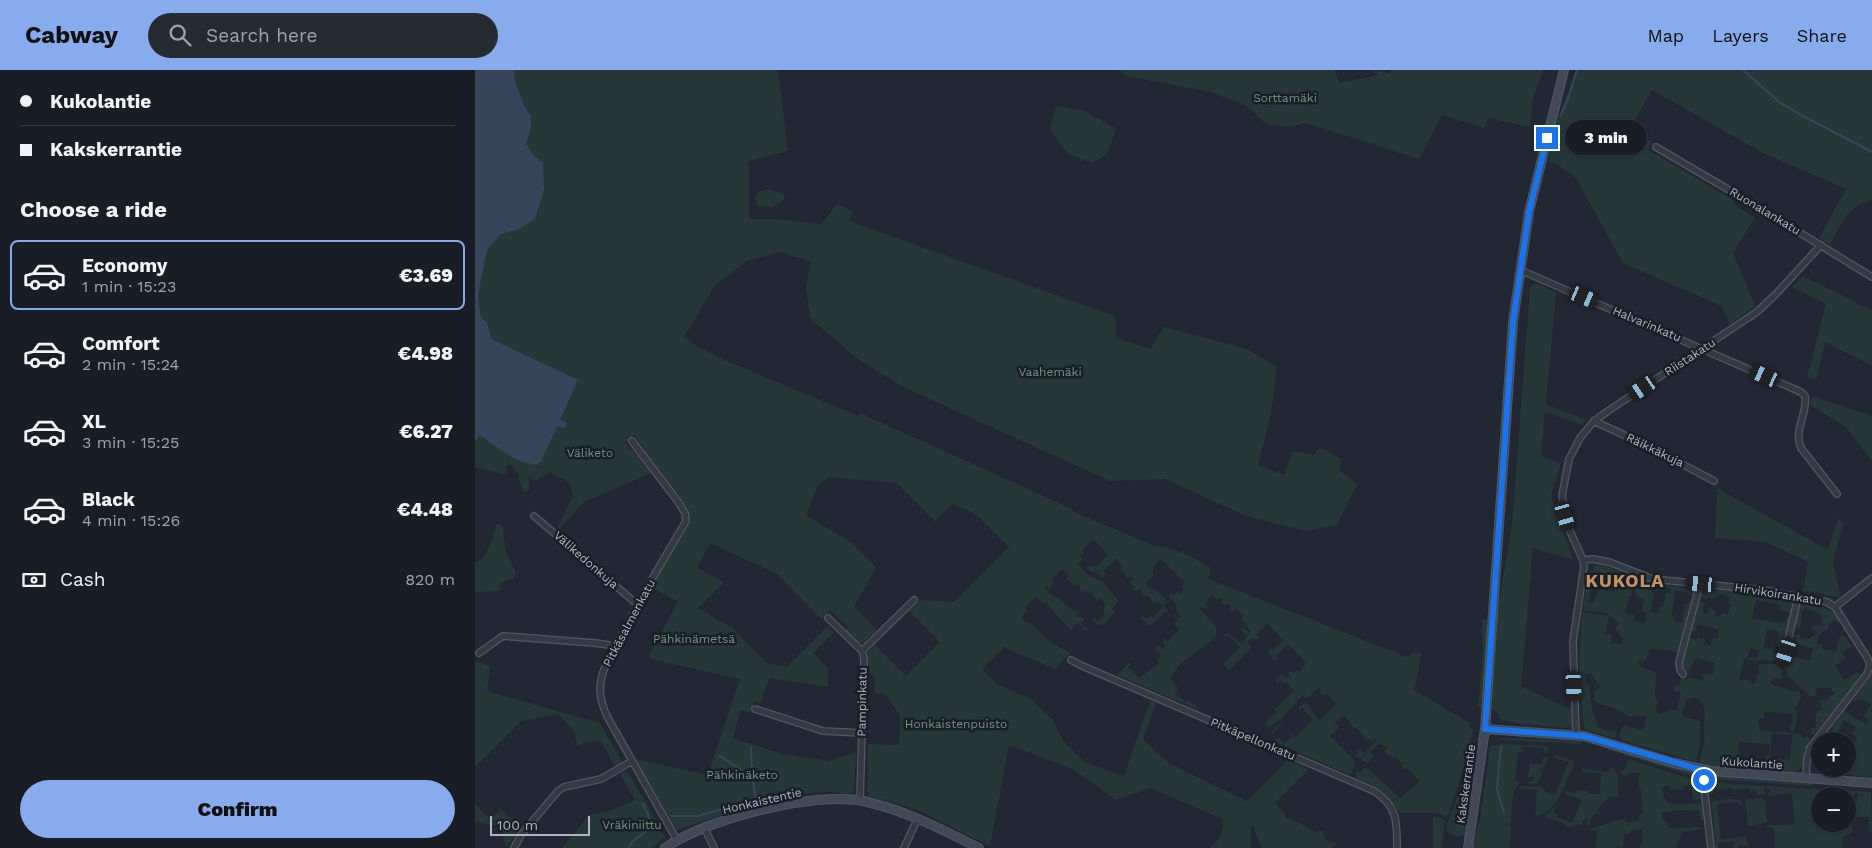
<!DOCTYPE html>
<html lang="en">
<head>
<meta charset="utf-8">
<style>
	:root { --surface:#191e26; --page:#262b32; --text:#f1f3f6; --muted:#9fa2a7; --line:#373c43; --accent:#87abec }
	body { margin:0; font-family:"Work Sans",sans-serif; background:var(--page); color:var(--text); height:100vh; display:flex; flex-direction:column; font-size:19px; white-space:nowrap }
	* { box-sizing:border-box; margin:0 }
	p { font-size:16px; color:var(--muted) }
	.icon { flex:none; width:28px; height:28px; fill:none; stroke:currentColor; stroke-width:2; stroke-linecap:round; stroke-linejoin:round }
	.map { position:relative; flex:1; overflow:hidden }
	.side { display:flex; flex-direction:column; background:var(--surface); width:475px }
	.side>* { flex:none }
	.guide { display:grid; align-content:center; height:110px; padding:0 20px; background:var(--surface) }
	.buttons { position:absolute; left:1336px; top:662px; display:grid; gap:10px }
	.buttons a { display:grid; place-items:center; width:45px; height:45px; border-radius:50%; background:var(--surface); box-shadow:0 1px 4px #0004,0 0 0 1px var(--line); font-size:25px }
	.scale { position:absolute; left:15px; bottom:12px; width:100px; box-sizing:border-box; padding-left:5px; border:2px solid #aeb4c1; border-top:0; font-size:14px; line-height:18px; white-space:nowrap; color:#aeb4c1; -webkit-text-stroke:4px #191f28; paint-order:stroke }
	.end { position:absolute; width:22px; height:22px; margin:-11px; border:6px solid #1a73e8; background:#fff; box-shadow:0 0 0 2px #fff }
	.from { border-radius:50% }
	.bubble { position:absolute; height:35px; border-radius:18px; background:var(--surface); box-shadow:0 1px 4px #0004,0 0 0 1px var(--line); font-size:16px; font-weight:800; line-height:35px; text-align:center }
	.car { position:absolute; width:15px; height:30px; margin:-15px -8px; border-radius:6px; box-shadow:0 0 4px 1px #0007; background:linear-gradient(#222 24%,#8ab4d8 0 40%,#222 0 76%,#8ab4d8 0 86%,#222 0) }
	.guide b { display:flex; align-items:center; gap:18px; height:48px; font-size:19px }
	.guide b+b { border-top:1px solid var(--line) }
	.guide i { width:12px; height:12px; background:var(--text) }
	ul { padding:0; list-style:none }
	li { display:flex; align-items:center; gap:15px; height:70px; margin:0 10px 8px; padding:0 10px; border:2px solid transparent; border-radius:8px }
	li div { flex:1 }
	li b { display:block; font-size:19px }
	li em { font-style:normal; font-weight:800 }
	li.selected { border-color:var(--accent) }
	li>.icon { width:45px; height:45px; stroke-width:1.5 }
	h2 { padding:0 20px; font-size:22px; line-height:60px }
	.pay { display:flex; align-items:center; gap:12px; height:55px; padding:0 20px; font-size:19px }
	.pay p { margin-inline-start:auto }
	.button { display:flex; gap:10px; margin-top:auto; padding:10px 20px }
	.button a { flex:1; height:58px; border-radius:30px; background:var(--accent); color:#111; font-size:20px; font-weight:800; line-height:58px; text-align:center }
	header { display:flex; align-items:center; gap:30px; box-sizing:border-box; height:70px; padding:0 25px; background:var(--accent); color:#111 }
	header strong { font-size:24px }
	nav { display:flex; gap:28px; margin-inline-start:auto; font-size:18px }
	.search { width:350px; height:45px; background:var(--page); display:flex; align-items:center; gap:12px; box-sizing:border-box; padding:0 18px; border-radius:28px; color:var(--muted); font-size:19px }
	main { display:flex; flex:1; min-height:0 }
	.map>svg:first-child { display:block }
	.green { fill:#263738 }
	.water { fill:#37455b }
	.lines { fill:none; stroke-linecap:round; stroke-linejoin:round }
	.stream { stroke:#37455b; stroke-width:2 }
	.street-casing { stroke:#515762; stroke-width:8 }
	.secondary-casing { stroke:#515762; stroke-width:10 }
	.street { stroke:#343a44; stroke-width:5.5 }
	.secondary { stroke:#424956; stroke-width:8 }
	.route { stroke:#1a73e8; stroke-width:6 }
	.labels { text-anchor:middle; stroke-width:5; stroke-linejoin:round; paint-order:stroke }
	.park-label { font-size:12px; fill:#709479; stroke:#191f28 }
	.street-label { font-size:12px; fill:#aeb4c1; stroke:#191f28 }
	.district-label { font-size:18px; font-weight:bold; letter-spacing:1px; fill:#c79162; stroke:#191f28 }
</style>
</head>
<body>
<header>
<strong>Cabway</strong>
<div class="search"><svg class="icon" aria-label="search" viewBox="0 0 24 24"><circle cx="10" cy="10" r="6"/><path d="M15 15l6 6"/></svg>Search here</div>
<nav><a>Map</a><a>Layers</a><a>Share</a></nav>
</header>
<main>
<section class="side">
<div class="guide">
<b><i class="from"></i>Kukolantie</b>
<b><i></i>Kakskerrantie</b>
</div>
<h2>Choose a ride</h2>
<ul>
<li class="selected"><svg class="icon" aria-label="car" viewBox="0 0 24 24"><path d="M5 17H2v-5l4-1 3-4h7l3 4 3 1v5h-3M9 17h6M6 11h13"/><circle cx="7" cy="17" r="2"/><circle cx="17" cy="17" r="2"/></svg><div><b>Economy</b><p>1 min · 15:23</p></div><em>€3.69</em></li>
<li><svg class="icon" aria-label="car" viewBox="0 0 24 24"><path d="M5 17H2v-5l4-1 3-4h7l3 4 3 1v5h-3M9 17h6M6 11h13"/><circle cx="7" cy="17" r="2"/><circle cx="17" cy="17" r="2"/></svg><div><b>Comfort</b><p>2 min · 15:24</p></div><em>€4.98</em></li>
<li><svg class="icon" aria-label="car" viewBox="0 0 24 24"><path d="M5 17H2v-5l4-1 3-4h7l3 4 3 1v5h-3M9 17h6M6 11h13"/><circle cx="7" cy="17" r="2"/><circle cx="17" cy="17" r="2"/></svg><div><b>XL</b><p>3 min · 15:25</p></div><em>€6.27</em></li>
<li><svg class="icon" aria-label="car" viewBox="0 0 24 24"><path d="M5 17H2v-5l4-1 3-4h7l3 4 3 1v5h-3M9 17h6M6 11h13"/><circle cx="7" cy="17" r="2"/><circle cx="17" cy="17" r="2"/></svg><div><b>Black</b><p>4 min · 15:26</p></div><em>€4.48</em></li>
</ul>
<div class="pay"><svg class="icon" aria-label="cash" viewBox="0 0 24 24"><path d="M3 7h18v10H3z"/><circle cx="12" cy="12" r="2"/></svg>Cash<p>820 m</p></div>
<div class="button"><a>Confirm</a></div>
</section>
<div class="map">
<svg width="1397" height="778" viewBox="0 0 1397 778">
	<rect width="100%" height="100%" fill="#212833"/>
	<path class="green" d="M40,0h263l10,81 -39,10v58h27l46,5 15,-20 16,7 -4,10 266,95 2,22 33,11 14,-22 83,22 30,18 -6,46 -13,52 26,10 9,-24 21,4 6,-8 21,12 -2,11 18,14 -20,41 -32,6 -59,-15 -81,-37 -55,2 -209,-95 -46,-29 -45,-39 -4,-31 5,-25 -31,-10 -33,9 -32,24 -31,52 11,8 25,13 138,58 2,-3 212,96 2,3 81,34c17,1 40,11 55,22v6l-2,5 199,78 8,-5 7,1 -8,37 56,33 -1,4 4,2 -8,34 -16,50 -3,4 -9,-4h-37l-16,-20 -11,-8 -18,-8 2,-6 4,1 3,-4h4l32,30 20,-17 -13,-13 -1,2 -5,-4 2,-2 -8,-8 -2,2 -9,-6 4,-4 -9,-5 -9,9 4,4 -7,7 -6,-3 10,-12 -11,11 -5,-4 5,-6 5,4 12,-13 -2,-1 -4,3 -2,-3h-4l-4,-7 -9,-6 -8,-11 -9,8 4,4 -9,9 24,24 1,6 -5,9 -75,-33 1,-3 3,-1 6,5 7,-6 -11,-12 -8,8 -2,-1 9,-9 15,15 18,-18 -11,-12 -3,3 -1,-4 8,-4 5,5 -1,1 10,11 16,-16 -10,-11 -3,3 -4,-3 2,-3 -2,-2 -12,10 -5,-2 -21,23 -12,9 -4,-5 12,-11 -2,-2 18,-19 -7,-9 -2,2 -4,-3 -2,3 -2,-4 6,-5 6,3 2,-2 -2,-3 3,-2 2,2 3,-3 3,2 7,-9 -18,-19 -12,12 2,2 -3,3 -8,-9 4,-3 2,1 10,-10 -16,-17 -10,11 2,3 -2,3 -5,-2 -4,4 3,5 -1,2 -21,21 -6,-6 17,-17 -11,-11 -2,2 -4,-4h6l12,9 6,-6 -6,-7 3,-3 5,6 2,-1 -10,-13 3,-4 -8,-6 -4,3 -3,-3 2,-3 -3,-3 -3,3 -4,-4 3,-3 -3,-2 -3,3 -6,-5 -5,4 2,3 -3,2 2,3 -2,2 -5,-2 -2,1 17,19v9c-14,15 -38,23 -45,43l7,10 -3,5 10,7 2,-2 10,7v3l-80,-34 12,-13 2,2 -3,3 11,11 20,-15 -2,-3 4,-5 -6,-6 4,-4 4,4 2,-3 -3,-4 3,-4 3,4 11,-13 -5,-4 2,-5 6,4 -8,-8 1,-2 4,5 2,-3 -5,-6 1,-5 -9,-9 4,-3 2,2 4,-3 2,2 4,-4 -2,-3 2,-5 -23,-23 -8,8 1,2 -2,3 2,3 -9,9 4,3 7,3 11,10 -3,6 4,4 -18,16 -9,-7 2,-3 3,3 4,-3 2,2 11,-12 -4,-3h-5l-7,-8 -2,2 -4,-4 2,-2 -3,-3 -4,3 -4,-3 2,-2 -4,-4 3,-3 -3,-3 -2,2 -8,-9 2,-2 -5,-9 -14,13 3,3 -3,3 -7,-5 -3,1 -6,-5 2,-3 3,2 3,-2 2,1 11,-11 -15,-16 -11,12 2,2 -4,3 3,3 -5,5 11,12 13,5 17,20 -7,7 3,4 -12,13 -7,-1 -3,-4 2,-2 3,3 7,-7 -2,-6 3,-3 -6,-7 -3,2 -5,-7 -2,1 -4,-4 -3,3 -4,-4 2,-3 -2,-2 -4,2 -8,-8 2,-2 -7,-7 -10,11 2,3 -6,7 -1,-4 -3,2 7,7 8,3 8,8 12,7 -4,4h6l4,2 -4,4 7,7 -2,1 -8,-8 -8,7 -25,-28 -2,1 -7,-7 -11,12 2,3 -6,6 5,5 6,2 17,17 21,12 -15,16 -51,-22 -22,22 15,15 34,15 21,20 11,22 21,21 40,14 26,-75 6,2 -13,37 27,24 77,37 41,-41 21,9 -34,34 10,11 1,5 4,-1 26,14 8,-1v6l5,5 7,1v3h-4v2h-71l-8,-23 -2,1v22h-42c12,-8 14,-15 14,-29l-73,-31 -34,12 -43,-31 -64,-24 -19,101 -68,-34 -20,-7 -33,-9 -2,-5 1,-47 31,1 1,-30 -15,-21h-10v-17l-5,-5 -3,-19 8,-8 31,31 34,-34 -31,-31 11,-11 34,2 55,-55 -33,-33 -23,-10 -18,17 -38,-38 -69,-6 -11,10 -11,28 46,28 24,24 -22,40 23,23 -13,12 -7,1 -12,-12 3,-4 -18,-17 -9,9 -44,-45 -67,-31 -13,25 27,14 -26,26 33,19 36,36 20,4 41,-41 6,6 -21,21 15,16v18l-59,-9 -8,25 -7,-2 -4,12 -9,-3 -8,28 49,16 47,7 27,-9 -2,39 -5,3 -23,-2 -20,1 -62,15 -67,22 -42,-71 73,16 32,-96 -85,-19 -7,-3 30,-55 -27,-15 20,-37 14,-20 4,-12 -3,-9 2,-1 -42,-54 -1,-5 -11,-14 -9,7 5,8 4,1 17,22 -67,29 -25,28 -2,-2 16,-32 -4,-14 -19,-10 -15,9 -6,-5c-1,5 1,9 0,14l-4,2 -3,-2 -1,-7 -3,-4 1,-4 -8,-10 -3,-1 -3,11 -30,-8v-36l75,10 7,-14 8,1 -5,-8 18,-40 -86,-41 -5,-16 -6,-6 -3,-21 9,-46 14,-16 16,-4 26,-66 -10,-9 -7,-12 5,-14v-13l-6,-9 -11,-28z
		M643,0h217l4,13 40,-8 -9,-5 19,3 3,-3h151l-10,28 -3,29 -42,-9 -3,10 -43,-13 -23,44 -113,-36 -17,4 -22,-3 -22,-19 -34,-13 -84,-16z
		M1101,0h296v130c-27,9 -29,21 -42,45l-11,-7 27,-49 -83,-36 -111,-63 -23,41 23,10 -4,9 84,49 3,6 20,13 -22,35 22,53 -25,18 -8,-18 -99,-43 -48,-86 -19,-13 -8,-3 9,-39z
		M581,36l29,5 31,18 -9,25 -15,9 -24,-9 -18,-24z
		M294,119l16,5 -1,6 -12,7 -14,-1 -3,-8 3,-6z
		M1328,206l69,35v55l-47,-24 -9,38 -9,-3 19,-73 -34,-17z
		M1059,213l22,9 -10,113 40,14 -4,6 -37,-13 -4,44 20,7 -10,33 22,64 -40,-12 -12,138 50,24 1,12 -5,6 -52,-5 -15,-4c-1,-6 -3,-8 -9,-10l7,-103 14,-80 18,-238z
		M1337,326l60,20v45l-26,-34 -36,-22z
		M1242,418l111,62 10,-31 6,3 -11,39 8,37 -32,-7 -6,1 5,-30 -42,-20 -51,-4z
		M22,453l6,3 2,23 11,24 -3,6 -12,3 -2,9 -24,1v-29c14,-6 17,-26 22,-40z
		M1121,495l9,1 29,11 -1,3 -6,-2 -1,8 6,2 -1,8h-2l-4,17 10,3 -1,4 10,4 3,-11 -5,-2 2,-13 -8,-1v-5h-2l2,-4 7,1 1,-6 -4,-2v-2l17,5v2h-4l-1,5 2,3 -3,18 7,2 2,-7h3l4,-15 3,1 1,-4 -7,-1v-3l24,3 6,3 1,3 -2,2 -7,-4 -11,-2 -3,26 3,1 -1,4 8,2 3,-19h3l1,-3 4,1 -14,50 -29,-4 -4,13 -7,-1 -1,5 18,8 -1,24 3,2 -2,11 2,3h6l7,-4 6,1 4,-18 -7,-1 -1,-4 6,-2 2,-7 6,2 1,-3 15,4 1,-4 -2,-1v-3l10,2 3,-12 -20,-5 -6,14 -8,-5v-4l7,-26 8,3 2,-3 7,2 -1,5 6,2 3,-9 5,1 1,-8 -21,-6 -3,8 -5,-1 8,-30 7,2 -3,10 5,1 3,-8 6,6 -1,4 3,1 4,-4 6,1 3,-10 -3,-1 2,-5 -9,-4 -8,5 -6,-1 -1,2 -6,-5v-2l2,1c8,-10 71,3 86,6l6,3 -2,10 -13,-3 1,-5 -24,-5 -4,19 33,4 2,-6 4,1 -6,30 -8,-1 2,-10 -1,-6 -11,-2 -3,19 10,2 -1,3 7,1 -2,7 -26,-1h-2l1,-3 6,1 2,-7 -9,-3 -2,8 1,2 -5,1 -5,21h10l-1,2 7,2 2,-9 3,-1 -2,-6 2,-4h17l6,6 -2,10 -8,-3 -2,7 20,7h8l2,6 -4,9 -4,2 4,3 -2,19h-5v-5h2l1,-11 -29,-2v6h-3l-1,2h-2l1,10 13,2 -2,26 -2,2h-3v-4h4l1,-12 -31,-2 -1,11 3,1 -1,4h-8l-1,2 8,1v7l-39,-4c0,-7 3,-13 4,-20 1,-6 -1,-11 0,-16 1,-14 3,-25 -10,-31l-8,4 -4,13 2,3 16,4v22l-4,19 -75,-22c-3,-5 -1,-11 3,-15l19,6 4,-14 -6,-1 -12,1 -10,-7 -22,-7 -3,-4v-6l6,-7 -1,-2 -4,3 2,-7 -4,-1 1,-4 -8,-1 -1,9 4,1 3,26 6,17 9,4h7l3,4 -4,3 -27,-8 -3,-7 -4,-58 3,-53 27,4 -4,18 6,1v8l10,1 1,-3 2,-1 -9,-11 4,-6 -13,-10 -23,-3 3,-23 4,1 -1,14 5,1 2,-9 4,-4 14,2 3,-13 -19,-3v4l-11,1 2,-6z
		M1332,533l16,4 8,4 1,-2 8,12 -2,2 -3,-3 -6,4 -1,7h-4l-5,4 -2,9 5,1v4l14,3 4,-17 6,2 6,10 -10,5 3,6 -9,7v2l8,13 13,-8 4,3 -29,40 -18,20 -3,-2v-5h4l1,-14 6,-5 -2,-10 8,1 1,-5h4l1,-4h-2v-3h-15l-1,8h-6l-22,-20 -4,-9 5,-11 21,4 3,-12 -16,-4v2l-6,-2 2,-10 7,1v3l8,1 10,-6 -7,-3 2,-5h9c2,-13 -9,-15 -19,-16l-3,19 -6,-1 5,-23z
		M1008,549l4,1 -1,57 -5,31 -3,-1 5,-58 -1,-28z
		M0,591l15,5 -3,25 113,32 20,35v5l-5,3 -15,-26 -23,5 -3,-14 -16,-17 -37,7 -46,46z
		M1397,605v102l-55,-5 -3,-4 -1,-5 7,4v2h27l1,-23 2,1 7,-9 -5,-4 4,-7 -12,-7 -7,13 -6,-4 13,-18 22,13 3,-5 -5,-3 7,-12 -9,-5 -2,3 -3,-2 -1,2 -3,-2z
		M1302,661l24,3v3l4,1 1,-2 5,3 -7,12 1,15h-2l-7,6 -24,-2v-12l18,2 2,-25 -18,-1z
		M1039,668l68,3 -2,3 -82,-4 2,-1z
		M1026,674l48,2 -1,5 -4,1v-4l-20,-1 -1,5h-5l-3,29 6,1c-11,8 -9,27 -10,40l-2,1v2l2,1 -1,14h-2l2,1 -1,7h-36l8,-34 9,-67 1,-2 3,1z
		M1134,676l86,26 3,2 1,4 -91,-28z
		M1081,685l19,6c-7,16 -19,56 -40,55l2,-26 -19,-1 3,-3h18l6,3 -1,2 11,4 14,-33 -17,-5z
		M1069,687l2,-1 2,2 -4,11 -2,-1 -2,3 2,2 -4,10 -9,1 -1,-4 2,2 3,-1v-5l-5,2 2,-18 1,4h11z
		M1153,689l73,23 2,17 -10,1 -2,-15 -8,1v3l-12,1 -1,-4 -8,1c1,7 2,13 8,17l33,-1 2,18 -4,-1 -2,-9c-8,-2 -30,-1 -38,2l2,6 7,9 32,-1v2l-20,3 -6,15 1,1h-37v-3l3,-3 -1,-13 -12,2v3h-6l-1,14 -7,-2 -1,2h-19l1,-17h-7v-3c13,-1 23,-9 35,-9l1,3 13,-1v-6l4,-1 -2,-25h-2v-16h-12v3l-7,-2 1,-3h3z
		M1108,698l27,4 1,-4 3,1 4,6v23l-8,-2 -13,14 4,4 -6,-1 -5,7v5l-5,-1 3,-1v-3h-6v3l2,1 -7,1 -6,3 -11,-6 -14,-4 -1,-2 11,-10 -2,7 3,1 -1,3 16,6 10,-23 -17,-6v-3l11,2v-3l12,1 1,3h11l1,-21h-17l-2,2z
		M150,701l4,2 36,64 -14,11h-89l27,-33 21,-4 25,-11 -15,-26z
		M1242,705l93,7h3v2l-2,2 -97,-7v-3z
		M1237,712l52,4 1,8 -8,1 -1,-5 -6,1 -1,-3 -14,2v5l-3,-7 -18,2 -1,4 -3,1v-8z
		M1290,716l62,4 4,6h-11v28h27l1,-14c6,-4 10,-8 10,-17h-3l-7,13 -1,-10h-12l-4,-7 40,3 1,39h-3v-14h-17v15l-9,5 -1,11h-67v-17l-3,-4 -6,1 2,-3c10,0 15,1 27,-1l-3,-31 -24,3 2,-7h-4z
		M991,723l-1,6 4,2 -4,37 -4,-4v3l-10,-2 -4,-3c-1,-11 6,-25 11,-36z
		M1287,728l3,2 2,23 -19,3 -3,-26z
		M1257,729l8,1 2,4 -3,1 -1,-3 -21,2 4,36 24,-4 4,9 -6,1 -1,-1h-4l1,3h-5v-7l-16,2v5h-2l-5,-47z
		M0,734l15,15 11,-10 20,20 -15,18 -5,-21 -26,-4z
		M958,747h6l6,4 -3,27h-9z"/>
	<path class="water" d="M0,0h40l-1,9 11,28 6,9v13l-5,14 7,12 10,8 1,27 -9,29 -18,11 -16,4 -14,16 -9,46 3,21 6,6 5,16 86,41 -18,40 7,3 -2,5 -8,-1 -16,34 -4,4c-21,-2 -38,-16 -54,-28l-4,-1 -4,5z"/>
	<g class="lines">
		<path class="stream" d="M1268,0l35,31 23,14 71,37
			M1085,46l8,-17 9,-29
			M276,677l1,29 4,23
			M1026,677l-4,42 7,24
			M245,686l31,20
			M168,734l6,13 -1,11
			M196,746h27l58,-17 42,-5
			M154,778l3,-6 19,-15"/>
		<defs>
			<path id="street" d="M1181,77l102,60 114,70
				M1045,200l281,122 4,4c3,18 -12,34 -4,52l36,46
				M1119,351l58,27 62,33
				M157,371l47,62 6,10 1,8 -34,58 -46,86c-9,19 -7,35 2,53l69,122
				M59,446l104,89
				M1108,490l10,-1 16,3 44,17 110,11 64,12 8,5 33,52 2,7 -3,8 -57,74 -3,11 -1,19
				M1360,537l37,-29
				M353,548l34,33 2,7 -4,143
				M387,581l52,-51
				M4,583l24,-17 92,7 14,2 6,3
				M596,590l9,5 294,126c24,16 23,31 23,57
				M1308,592l15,-65
				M1208,604l-3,-4 -1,-8 21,-78
				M280,639l68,22 39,2
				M1101,665l-3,-94 11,-74 -1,-7 -14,-31 -7,-33 7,-37 11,-21 14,-17 14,-10 149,-99 19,-18 45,-49
				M1227,699l9,79
				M229,757l10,21
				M39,778l7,-13 37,-44 6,-4 37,-8 31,-18
				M429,778l14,-30"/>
			<path id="secondary" d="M1010,659l99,7 90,27 38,8 160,12
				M190,778c40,-29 150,-57 198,-47 42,9 78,28 116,47
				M993,778l17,-119 28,-407 16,-110 35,-142"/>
		</defs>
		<use href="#street" class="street-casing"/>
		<use href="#secondary" class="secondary-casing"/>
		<use href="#street" class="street"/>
		<use href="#secondary" class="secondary"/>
	</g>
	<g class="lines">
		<path class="route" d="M1072,68l-18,74 -16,110 -28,407 99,7 118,34 2,10"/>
	</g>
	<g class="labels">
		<g class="park-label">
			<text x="810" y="32">Sorttamäki</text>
			<text x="575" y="306">Vaahemäki</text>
			<text x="115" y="387">Väliketo</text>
			<text x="219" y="573">Pähkinämetsä</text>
			<text x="481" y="658">Honkaistenpuisto</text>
			<text x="267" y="709">Pähkinäketo</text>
			<text x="157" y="759">Vräkiniittu</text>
		</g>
		<g class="street-label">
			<text transform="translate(1290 141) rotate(31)" y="4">Ruonalankatu</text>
			<text transform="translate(1172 254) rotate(23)" y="4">Halvarinkatu</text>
			<text transform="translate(1215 287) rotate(-33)" y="4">Riistakatu</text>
			<text transform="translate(1180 380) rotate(26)" y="4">Räikkäkuja</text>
			<text transform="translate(111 490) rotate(41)" y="4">Välikedonkuja</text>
			<text transform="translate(1303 524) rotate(9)" y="4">Hirvikoirankatu</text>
			<text transform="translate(154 553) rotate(-62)" y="4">Pitkäsalmenkatu</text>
			<text transform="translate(387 632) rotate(-89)" y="4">Pampinkatu</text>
			<text transform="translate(778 669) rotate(23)" y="4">Pitkäpellonkatu</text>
			<text transform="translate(1277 693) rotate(4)" y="4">Kukolantie</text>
			<text transform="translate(991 714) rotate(-82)" y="4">Kakskerrantie</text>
			<text transform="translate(287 731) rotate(-13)" y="4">Honkaistentie</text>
		</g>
		<g class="district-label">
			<text x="1150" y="517">KUKOLA</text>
		</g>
	</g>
</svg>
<div class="buttons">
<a>+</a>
<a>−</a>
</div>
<div class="scale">100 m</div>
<i class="end from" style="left:1229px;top:710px"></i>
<i class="end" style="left:1072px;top:68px"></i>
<div class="bubble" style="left:1090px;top:50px;width:82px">3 min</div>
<i class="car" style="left:1109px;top:227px;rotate:113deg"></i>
<i class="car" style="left:1290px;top:306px;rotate:294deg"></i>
<i class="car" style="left:1168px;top:318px;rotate:236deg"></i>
<i class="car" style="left:1090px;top:446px;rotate:164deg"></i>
<i class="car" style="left:1226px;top:514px;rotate:275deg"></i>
<i class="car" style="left:1311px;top:582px;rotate:198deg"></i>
<i class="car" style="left:1099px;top:616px;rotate:177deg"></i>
</div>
</main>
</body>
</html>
